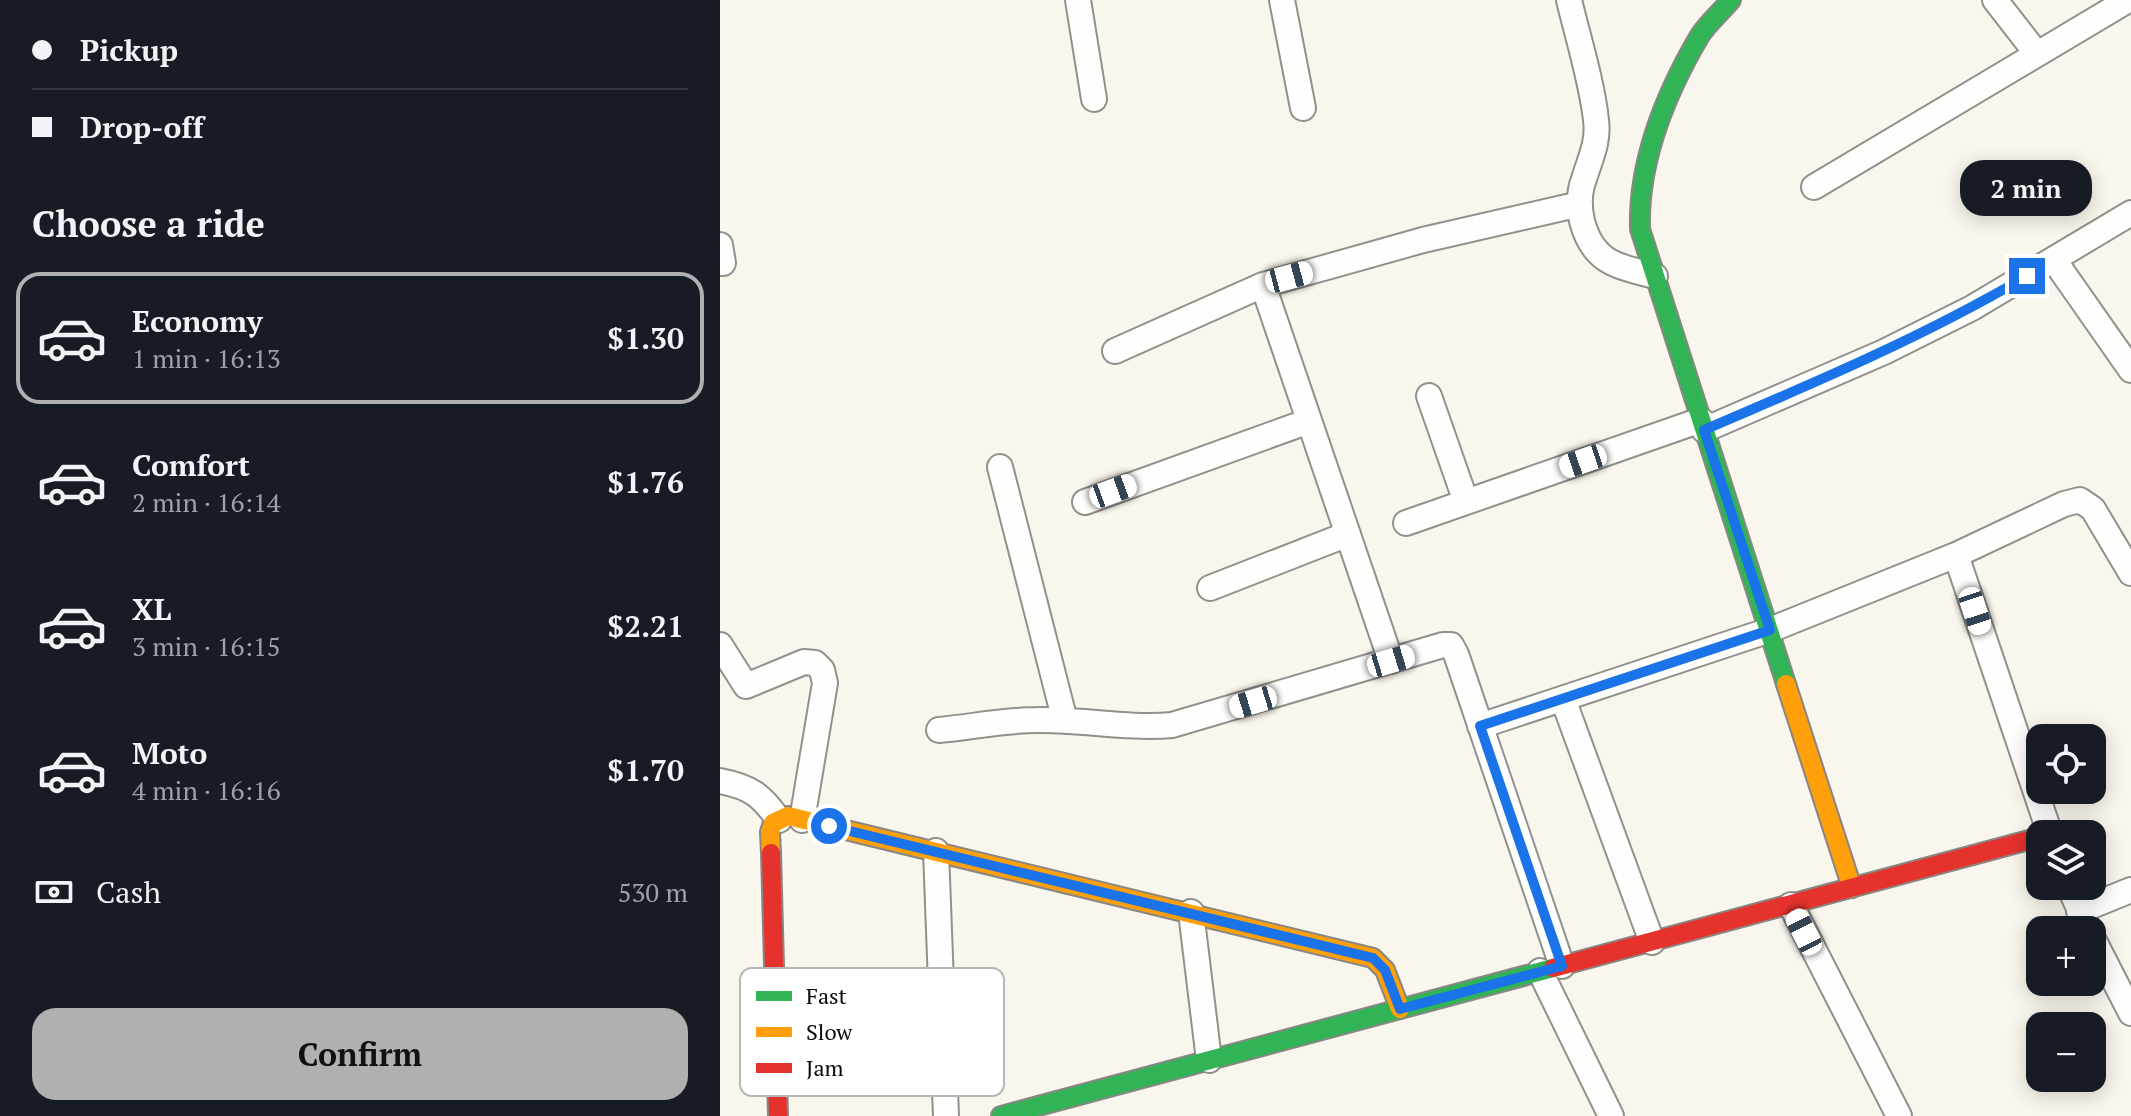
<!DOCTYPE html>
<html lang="en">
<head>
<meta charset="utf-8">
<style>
	:root { --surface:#171b24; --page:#242831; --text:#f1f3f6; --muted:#9ea1a6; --line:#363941; --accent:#afb0af }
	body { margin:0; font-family:"PT Serif",serif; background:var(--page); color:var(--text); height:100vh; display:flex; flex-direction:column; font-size:30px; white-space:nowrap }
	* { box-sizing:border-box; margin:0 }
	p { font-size:26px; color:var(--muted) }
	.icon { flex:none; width:44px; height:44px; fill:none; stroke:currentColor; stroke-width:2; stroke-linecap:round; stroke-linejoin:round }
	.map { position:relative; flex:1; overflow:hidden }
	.drawer { display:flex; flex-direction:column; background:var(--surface); width:720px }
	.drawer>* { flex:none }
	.guide { display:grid; align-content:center; height:176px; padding:0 32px; background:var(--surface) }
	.buttons { position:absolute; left:1306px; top:724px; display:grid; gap:16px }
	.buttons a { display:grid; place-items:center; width:80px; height:80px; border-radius:16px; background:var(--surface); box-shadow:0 4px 20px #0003; font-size:40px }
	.end { position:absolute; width:36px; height:36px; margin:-18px; border:10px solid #1a73e8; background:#fff; box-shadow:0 0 0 4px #fff }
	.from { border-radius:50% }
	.bubble { position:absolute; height:56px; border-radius:24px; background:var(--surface); box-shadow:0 4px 20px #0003; font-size:26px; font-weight:700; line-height:56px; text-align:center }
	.car { position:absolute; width:24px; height:48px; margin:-24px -12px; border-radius:10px; box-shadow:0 0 6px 2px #0007; background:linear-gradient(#fff 24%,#345 0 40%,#fff 0 76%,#345 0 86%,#fff 0) }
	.guide b { display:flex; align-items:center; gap:28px; height:76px; font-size:30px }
	.guide b+b { border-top:2px solid var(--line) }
	.guide i { width:20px; height:20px; background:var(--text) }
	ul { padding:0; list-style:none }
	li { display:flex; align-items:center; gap:24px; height:132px; margin:0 16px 12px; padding:0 16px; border:4px solid transparent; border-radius:24px }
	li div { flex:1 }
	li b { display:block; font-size:30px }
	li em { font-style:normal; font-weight:700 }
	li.on { border-color:var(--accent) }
	li>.icon { width:72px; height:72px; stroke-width:1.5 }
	h2 { padding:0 32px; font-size:36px; line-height:96px }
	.pay { display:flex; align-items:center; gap:20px; height:88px; padding:0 32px; font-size:30px }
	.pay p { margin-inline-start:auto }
	.cta { display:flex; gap:16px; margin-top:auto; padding:16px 32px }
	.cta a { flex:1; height:92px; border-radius:24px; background:var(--accent); color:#111; font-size:32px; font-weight:700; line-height:92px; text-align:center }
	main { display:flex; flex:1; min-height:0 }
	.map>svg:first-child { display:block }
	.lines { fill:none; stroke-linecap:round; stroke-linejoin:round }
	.street-casing { stroke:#92908c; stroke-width:28 }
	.fast-casing { stroke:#888783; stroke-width:22 }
	.slow-casing { stroke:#888783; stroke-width:22 }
	.jam-casing { stroke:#888783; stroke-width:22 }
	.street { stroke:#fefefc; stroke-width:24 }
	.fast { stroke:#30b455; stroke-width:18 }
	.slow { stroke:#ff9f0a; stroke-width:18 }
	.jam { stroke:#e5322d; stroke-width:18 }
	.route { stroke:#1a73e8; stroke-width:10 }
	.key { fill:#fff; stroke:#b6b6b6; stroke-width:2 }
	.key-label { font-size:22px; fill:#0a0a0a }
</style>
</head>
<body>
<main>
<section class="drawer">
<div class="guide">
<b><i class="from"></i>Pickup</b>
<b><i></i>Drop-off</b>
</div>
<h2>Choose a ride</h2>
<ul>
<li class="on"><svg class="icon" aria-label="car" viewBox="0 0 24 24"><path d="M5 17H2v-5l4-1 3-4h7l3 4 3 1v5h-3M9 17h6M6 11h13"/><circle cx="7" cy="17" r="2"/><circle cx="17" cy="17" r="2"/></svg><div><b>Economy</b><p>1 min · 16:13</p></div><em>$1.30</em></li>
<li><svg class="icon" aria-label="car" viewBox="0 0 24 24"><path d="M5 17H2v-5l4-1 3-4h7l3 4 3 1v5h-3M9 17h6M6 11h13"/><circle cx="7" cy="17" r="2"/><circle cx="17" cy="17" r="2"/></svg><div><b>Comfort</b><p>2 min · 16:14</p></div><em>$1.76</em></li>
<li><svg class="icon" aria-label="car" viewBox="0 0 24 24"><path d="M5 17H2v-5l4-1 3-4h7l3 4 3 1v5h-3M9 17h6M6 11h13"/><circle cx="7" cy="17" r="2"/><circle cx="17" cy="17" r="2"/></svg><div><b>XL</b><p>3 min · 16:15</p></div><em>$2.21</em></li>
<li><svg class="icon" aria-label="car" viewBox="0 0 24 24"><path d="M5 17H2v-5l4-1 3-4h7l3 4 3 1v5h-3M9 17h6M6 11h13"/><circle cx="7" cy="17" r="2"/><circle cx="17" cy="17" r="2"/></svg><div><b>Moto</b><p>4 min · 16:16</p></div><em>$1.70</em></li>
</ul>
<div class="pay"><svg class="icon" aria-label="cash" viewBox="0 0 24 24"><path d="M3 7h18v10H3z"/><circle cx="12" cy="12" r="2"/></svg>Cash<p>530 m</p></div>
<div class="cta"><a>Confirm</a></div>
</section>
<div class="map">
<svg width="1411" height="1116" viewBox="0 0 1411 1116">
	<rect width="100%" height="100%" fill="#f9f6ed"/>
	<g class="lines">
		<defs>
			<path id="street" d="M358,0l16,99
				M562,0l21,108
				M849,0c9,38 23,82 27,120 3,22 -6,39 -12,59 -5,13 -5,29 -2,42 11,42 35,45 73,55
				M1275,0l42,54
				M1094,187l314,-187
				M0,245l3,18
				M1334,260l77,110
				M543,285l128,376
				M395,351l148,-66 160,-45 157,-36
				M709,396l37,106
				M984,430l180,-78 88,-44 159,-95
				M280,467l65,254
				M365,502l224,-81
				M686,523l295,-103
				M1236,555l94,279
				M490,588l138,-54
				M0,645l26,41 58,-24 11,1 7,7 3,13 -23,137
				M843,699l89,243
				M760,726l290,-96 186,-75 108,-51 16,-4 13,9 38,64
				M219,730c32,-3 66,-10 98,-10 45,-1 90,9 135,5l271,-80h8l5,9 106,312
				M0,781c31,6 41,14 59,39
				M216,851l10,265
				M1349,886l17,38
				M1071,905l108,211
				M1359,911l52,-21
				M471,912l18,148
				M1372,937l39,76
				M820,971l71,145"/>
			<path id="fast" d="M1011,0c-10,12 -24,24 -32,37 -34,58 -61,125 -59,192l146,455
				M281,1116l552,-148"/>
			<path id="slow" d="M1066,684l66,204
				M51,853l-1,-21 3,-9 15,-7 585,142 12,12 15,39"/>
			<path id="jam" d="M51,853l7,263
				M833,968l487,-131"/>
		</defs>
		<use href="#street" class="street-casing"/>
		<use href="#fast" class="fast-casing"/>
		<use href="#slow" class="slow-casing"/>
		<use href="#jam" class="jam-casing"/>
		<use href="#street" class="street"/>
		<use href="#fast" class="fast"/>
		<use href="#slow" class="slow"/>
		<use href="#jam" class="jam"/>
	</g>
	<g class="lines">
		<path class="route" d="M109,826l544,132 12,12 15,39 162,-43 -82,-240 290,-96 -66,-200c110,-47 219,-93 323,-154"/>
	</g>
	<rect x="20" y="968" width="264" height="128" rx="12" class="key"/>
	<rect x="36" y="991" width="36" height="10" fill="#30b455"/>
	<rect x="36" y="1027" width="36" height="10" fill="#ff9f0a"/>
	<rect x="36" y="1063" width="36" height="10" fill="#e5322d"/>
	<g class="key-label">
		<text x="86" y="1004">Fast</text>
		<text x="86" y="1040">Slow</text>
		<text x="86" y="1076">Jam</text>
	</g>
</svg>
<div class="buttons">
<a><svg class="icon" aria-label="locate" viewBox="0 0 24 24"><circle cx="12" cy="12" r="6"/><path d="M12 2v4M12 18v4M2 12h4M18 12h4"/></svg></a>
<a><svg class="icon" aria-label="layers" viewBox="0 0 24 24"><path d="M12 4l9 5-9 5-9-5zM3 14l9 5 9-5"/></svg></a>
<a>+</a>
<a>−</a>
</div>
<i class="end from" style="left:109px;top:826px"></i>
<i class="end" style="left:1307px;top:276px"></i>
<div class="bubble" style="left:1240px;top:160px;width:132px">2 min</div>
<i class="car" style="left:569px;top:277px;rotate:75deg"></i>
<i class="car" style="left:863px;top:461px;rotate:251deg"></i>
<i class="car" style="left:393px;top:491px;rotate:70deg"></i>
<i class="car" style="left:1255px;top:611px;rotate:162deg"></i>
<i class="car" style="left:671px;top:661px;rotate:73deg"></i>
<i class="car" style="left:533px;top:702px;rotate:253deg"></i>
<i class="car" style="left:1084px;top:932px;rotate:333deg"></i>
</div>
</main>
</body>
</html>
